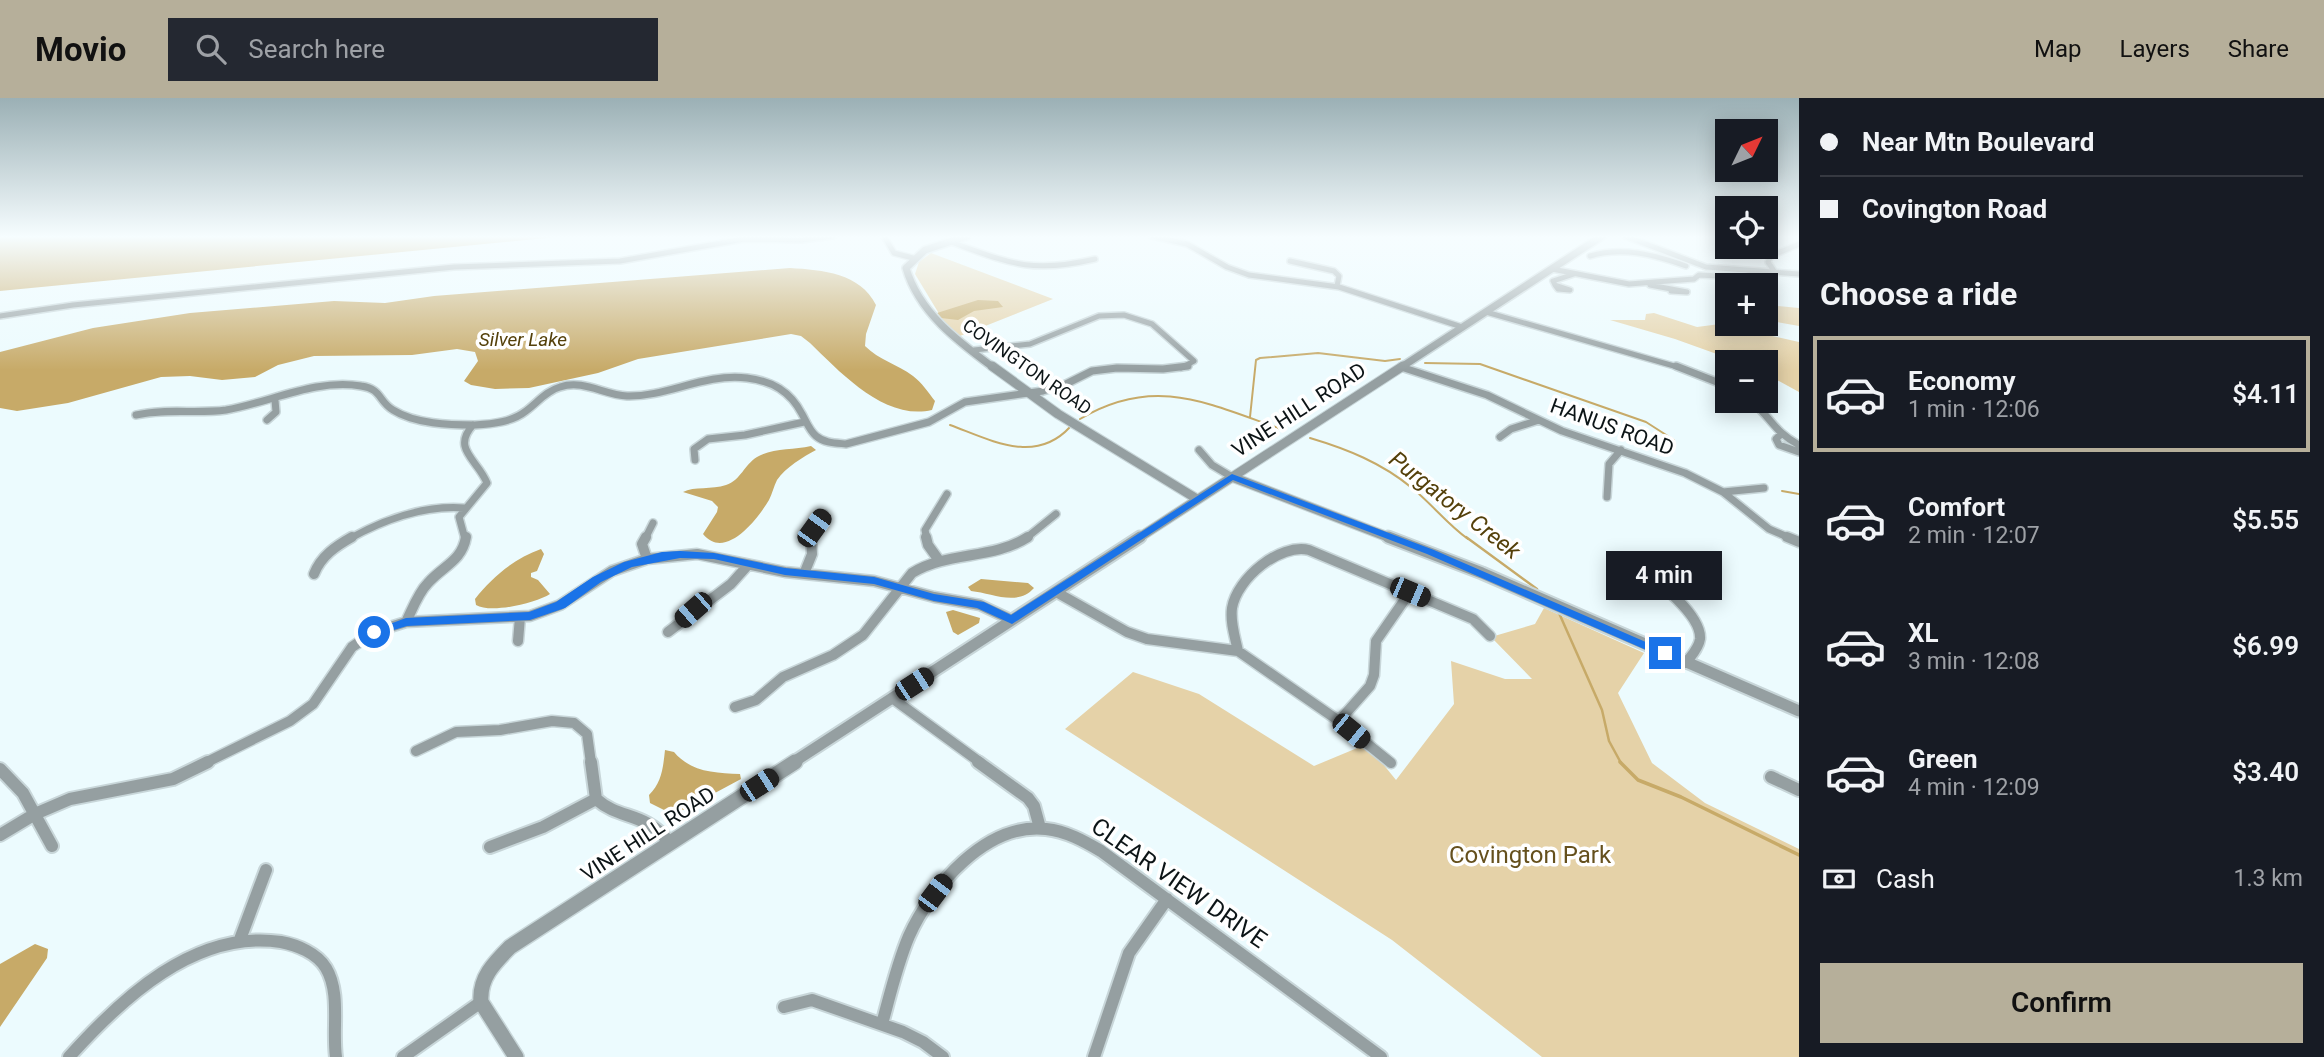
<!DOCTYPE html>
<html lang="en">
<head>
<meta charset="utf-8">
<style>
	:root { --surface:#171b24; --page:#242831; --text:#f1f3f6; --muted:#9ea1a6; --line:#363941; --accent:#b6af9a }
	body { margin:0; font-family:Roboto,sans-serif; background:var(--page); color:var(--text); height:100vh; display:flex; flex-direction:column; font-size:26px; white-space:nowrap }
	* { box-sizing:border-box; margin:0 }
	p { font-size:23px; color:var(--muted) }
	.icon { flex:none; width:38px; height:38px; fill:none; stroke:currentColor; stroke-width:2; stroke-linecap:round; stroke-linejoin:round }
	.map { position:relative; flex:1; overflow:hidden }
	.panel { display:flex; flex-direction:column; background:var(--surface); width:525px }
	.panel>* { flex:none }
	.guide { display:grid; align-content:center; height:154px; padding:0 21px; background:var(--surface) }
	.needle { width:46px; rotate:47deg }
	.controls { position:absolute; left:1715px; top:21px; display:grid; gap:14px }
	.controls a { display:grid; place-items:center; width:63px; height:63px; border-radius:0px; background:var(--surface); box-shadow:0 4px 18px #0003; font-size:35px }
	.end { position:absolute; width:32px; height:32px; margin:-16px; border:9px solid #1a73e8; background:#fff; box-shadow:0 0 0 4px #fff }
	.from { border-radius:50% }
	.bubble { position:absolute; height:49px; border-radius:0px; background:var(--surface); box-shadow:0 4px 18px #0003; font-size:23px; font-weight:600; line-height:49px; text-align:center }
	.car { position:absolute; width:21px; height:42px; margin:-21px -10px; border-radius:9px; box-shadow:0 0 5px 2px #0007; background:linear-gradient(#222 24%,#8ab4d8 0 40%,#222 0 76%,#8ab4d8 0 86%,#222 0) }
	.guide b { display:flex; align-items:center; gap:24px; height:66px; font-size:26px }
	.guide b+b { border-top:2px solid var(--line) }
	.guide i { width:18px; height:18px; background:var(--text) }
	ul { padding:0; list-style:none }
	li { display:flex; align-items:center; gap:21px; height:116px; margin:0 14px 10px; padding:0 7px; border:4px solid transparent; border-radius:0px }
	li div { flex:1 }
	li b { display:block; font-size:26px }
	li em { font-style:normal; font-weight:600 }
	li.on { border-color:var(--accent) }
	li>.icon { width:63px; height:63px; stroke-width:1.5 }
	h2 { padding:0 21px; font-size:32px; line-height:84px }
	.pay { display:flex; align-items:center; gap:18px; height:77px; padding:0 21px; font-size:26px }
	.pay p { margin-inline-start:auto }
	.button { display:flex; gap:14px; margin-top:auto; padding:14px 21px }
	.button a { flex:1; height:80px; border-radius:0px; background:var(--accent); color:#111; font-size:28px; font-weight:600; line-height:80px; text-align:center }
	header { display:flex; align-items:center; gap:42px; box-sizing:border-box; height:98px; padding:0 35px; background:var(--accent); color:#111 }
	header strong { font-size:33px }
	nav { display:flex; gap:38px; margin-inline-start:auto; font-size:24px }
	.search { width:490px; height:63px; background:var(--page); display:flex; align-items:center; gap:18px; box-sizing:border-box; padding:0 24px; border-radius:0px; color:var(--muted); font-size:26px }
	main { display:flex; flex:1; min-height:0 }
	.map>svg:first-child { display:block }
	.green { fill:#e5d2a8 }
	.water { fill:#c7aa68 }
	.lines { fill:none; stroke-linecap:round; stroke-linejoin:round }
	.stream-far2 { stroke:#c7aa68; stroke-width:2 }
	.stream-far1 { stroke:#c7aa68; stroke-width:2.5 }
	.stream { stroke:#c7aa68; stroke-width:3.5 }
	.minor-far3-casing { stroke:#c8d6d9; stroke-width:8 }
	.minor-far2-casing { stroke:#c8d6d9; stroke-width:10 }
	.minor-far1-casing { stroke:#c8d6d9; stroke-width:13 }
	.minor-casing { stroke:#c8d6d9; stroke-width:16 }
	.tertiary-far3-casing { stroke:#c8d6d9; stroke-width:10 }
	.tertiary-far2-casing { stroke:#c8d6d9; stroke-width:11 }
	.tertiary-far1-casing { stroke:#c8d6d9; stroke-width:15 }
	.tertiary-casing { stroke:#c8d6d9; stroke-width:18 }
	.minor-far3 { stroke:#959fa1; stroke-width:5 }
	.minor-far2 { stroke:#959fa1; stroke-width:7 }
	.minor-far1 { stroke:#959fa1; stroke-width:10 }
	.minor { stroke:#959fa1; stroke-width:12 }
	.tertiary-far3 { stroke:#959fa1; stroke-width:7 }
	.tertiary-far2 { stroke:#959fa1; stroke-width:9 }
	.tertiary-far1 { stroke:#959fa1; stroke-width:11 }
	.tertiary { stroke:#959fa1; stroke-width:15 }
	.route { fill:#1a73e8 }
	.labels { text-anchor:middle; stroke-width:7; stroke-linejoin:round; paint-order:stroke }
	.far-street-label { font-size:18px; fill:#0c1416; stroke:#fff }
	.far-water-label { font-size:19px; font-style:italic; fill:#54400a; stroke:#fff }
	.street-label { font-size:21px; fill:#0c1416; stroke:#fff }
	.water-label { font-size:23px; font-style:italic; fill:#54400a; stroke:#fff }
	.near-park-label { font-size:24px; fill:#65501d; stroke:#fff }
	.near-street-label { font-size:24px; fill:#0c1416; stroke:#fff }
</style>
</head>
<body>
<header>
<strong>Movio</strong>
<div class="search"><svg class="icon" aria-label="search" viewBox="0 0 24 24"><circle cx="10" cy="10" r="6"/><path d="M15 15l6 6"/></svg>Search here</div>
<nav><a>Map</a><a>Layers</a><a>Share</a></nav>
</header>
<main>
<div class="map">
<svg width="1799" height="959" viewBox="0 0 1799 959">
	<rect width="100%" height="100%" fill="#ecfbfe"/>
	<path class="green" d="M931,155l122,46 -93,37 -16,-14 -29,-48 4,-12z
		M1766,207l33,3v18l-33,-6z
		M1654,215l43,14 23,-3 79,18v50l-33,-18v-12h-27l-64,-23 -65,-19h35l1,-6z
		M1544,510l100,45 -26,40 34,70 53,40 94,46v208h-257l-150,-117 -327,-211 68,-57 66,22 115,72 48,-20 21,18 13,16 58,-76 -3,-43 54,18h27l-41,-42 44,-13z"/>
	<path class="water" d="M0,138h567l-567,55z
		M790,170c33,2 70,5 86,37l-10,29 -1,12c14,14 32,18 48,30 9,7 15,16 22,25l-3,9c-47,11 -91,-37 -122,-67l-9,-7 -10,-2 -153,25 -40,14 -69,15 -34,1 -24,-4 -7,-4 14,-20 -3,-9 -18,-3 -45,6 -98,1 -36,9 -23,12 -33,3 -32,-4 -29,1 -93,26 -51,8 -17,-3v-56l93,-24 97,-15 144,-12 51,2 49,-7z
		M978,202l20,1 5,6 -29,4 -16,9 -17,-2 -4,-5z
		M811,348l5,4c-13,7 -30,17 -39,30 -3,6 -5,14 -8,20 -12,20 -44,61 -66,34l14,-22 1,-5 -6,-6 -29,-9c11,-6 29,-2 43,-7 15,-5 18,-20 31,-28 16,-9 36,-7 54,-11z
		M541,451l3,5 -7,17 -6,2v4l7,3 12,14c-14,9 -59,20 -74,11l-1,-6c17,-22 40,-41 66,-50z
		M981,481l47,4 6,5c-17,19 -42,5 -63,3l-3,-4z
		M953,512l27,8 -1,5 -21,12 -5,-3 -7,-20z
		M665,652l9,2c17,20 40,21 66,22l1,5 -67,36 -24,-12 -1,-8c13,-13 14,-27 16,-45z
		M35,846l13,5 -1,9 -47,69v-63z"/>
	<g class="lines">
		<path class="stream-far2" d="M1425,265l55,1 166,58 28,18
			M1250,319l6,-57 4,-2 58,-5 67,8 15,-2
			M1080,321c74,-44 127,-16 201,10
			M950,327c41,15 85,40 120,2
			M1310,340c37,11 72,25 102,50 20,16 35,36 56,51
			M1782,393l17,3"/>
		<path class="stream-far1" d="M1466,439l71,52
			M1559,515l43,97 7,31 12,22"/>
		<path class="stream" d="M1620,664l18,18 43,17 118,58"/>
		<defs>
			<path id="minor-far3" d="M884,138l10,17 19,5
				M1152,138l35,8 40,23 22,8 90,12 123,40
				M1625,138l81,31 93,7
				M951,144c58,21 80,32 144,17
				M1590,158c32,-10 65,-1 96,10
				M1290,163l44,10 5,5 -2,10
				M1552,171l77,15 65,-5 5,-4 59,3 -9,-6
				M1774,173l-6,-9 3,-6 28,-12
				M1555,187l15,5 -12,-1z
				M1555,187l-2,-4 21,-7
				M1650,187l37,7 -16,-1
				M1486,214l195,56
				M0,218l73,-11 381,-38 166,-6 124,-22 57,1 32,-4
				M974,252l56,-6 69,-28 25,-1 28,9 42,37 -13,7"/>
			<path id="minor-far2" d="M1676,268l51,20
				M1401,269l86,28 75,36 123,42 38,19 46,37 23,10
				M1751,303c21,17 22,30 48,44
				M136,317c30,-7 60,-1 90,-5 43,-7 90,-32 135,-24 21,3 17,15 32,24 22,14 57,15 82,15 18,-1 37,-3 51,-14 11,-8 20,-20 34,-24 23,-8 44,8 67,9 41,1 76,-23 120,-18 25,3 43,13 55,36 4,7 7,16 14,22 8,7 20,7 30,8l83,-22 36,-20 78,-11 23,-7 26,-13 25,-3 46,1 25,-3
				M267,322l9,-8 -1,-12
				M1780,337l-4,4 3,6 20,7
				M1500,339l11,-8 28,-9
				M1199,352l13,15 20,12
				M695,362l-1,-11 14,-10 37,-4 59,-13
				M1723,394l41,-4
				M1607,399l2,-33 12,-14
				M349,441c36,-20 74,-34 115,-31
				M465,441l-6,-22 28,-34c-9,-23 -36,-34 -14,-58
				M645,441l8,-16
				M811,441v-5l13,-20
				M927,441l-2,-9 22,-36
				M1025,441l31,-25"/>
			<path id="minor-far1" d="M646,439l-4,7 5,15
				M926,439l2,8 10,14
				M1787,439l12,5
				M1640,472c18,10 62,46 60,69 -1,9 -9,17 -14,24
				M314,476c7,-18 22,-28 38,-37
				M804,476l8,-20 -1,-17
				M1056,494l71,40 20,7 91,12 101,70 52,42
				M406,524c6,-12 12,-29 22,-39 15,-17 34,-22 38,-46
				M668,534l63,-48 17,-19
				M518,543l2,-24
				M1238,553c-3,-14 -8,-29 -6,-43 5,-30 48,-65 77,-58l164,69 17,17
				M892,600l89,65
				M735,609l21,-7 27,-23 50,-22 30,-20 49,-62c36,-22 80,-13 116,-36
				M1339,623l31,-35 4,-11 2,-34 34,-49
				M416,653l40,-19 44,-2 52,-9 22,2 13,11 4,29
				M205,665l85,-42 23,-17 39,-57 22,-15 32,-10 124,-6 30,-11 52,-34 35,-12 50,-5 88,18 89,9 60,16 46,8 32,15"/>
			<path id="minor" d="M591,664l5,37c25,22 47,11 74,44
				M978,664l50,36 6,8 6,22
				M0,671l23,24 29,53
				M1771,679l28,13
				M0,737l35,-21 35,-15 103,-20 35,-17
				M490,749l53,-20 53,-28
				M239,844l27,-72
				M784,909l28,-7 91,32 20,10 20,15
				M882,926c8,-29 15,-60 27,-88 22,-49 77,-114 137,-107 20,2 38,12 55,22l280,206
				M69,959c52,-58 126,-128 212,-115 16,3 36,11 45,26 15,25 6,61 10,89
				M403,959l78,-55
				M1094,959l35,-104 38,-54"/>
			<path id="tertiary-far3" d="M967,138l-42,14 -19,18c13,45 53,74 88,100
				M1400,270l202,-132"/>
			<path id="tertiary-far2" d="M992,268l66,48 139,85
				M1232,379l161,62
				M1137,441l266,-173"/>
			<path id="tertiary-far1" d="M1388,439l94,36 317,138
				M792,665l348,-226"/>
			<path id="tertiary" d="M516,959l-35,-55c-2,-24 13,-39 29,-55l285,-185"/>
		</defs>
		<use href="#minor-far3" class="minor-far3-casing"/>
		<use href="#minor-far2" class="minor-far2-casing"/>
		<use href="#minor-far1" class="minor-far1-casing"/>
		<use href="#minor" class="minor-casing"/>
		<use href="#tertiary-far3" class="tertiary-far3-casing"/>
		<use href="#tertiary-far2" class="tertiary-far2-casing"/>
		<use href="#tertiary-far1" class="tertiary-far1-casing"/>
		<use href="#tertiary" class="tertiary-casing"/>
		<use href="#minor-far3" class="minor-far3"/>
		<use href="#minor-far2" class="minor-far2"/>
		<use href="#minor-far1" class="minor-far1"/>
		<use href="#minor" class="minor"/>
		<use href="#tertiary-far3" class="tertiary-far3"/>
		<use href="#tertiary-far2" class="tertiary-far2"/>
		<use href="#tertiary-far1" class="tertiary-far1"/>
		<use href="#tertiary" class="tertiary"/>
	</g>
	<linearGradient id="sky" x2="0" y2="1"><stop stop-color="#9bb0b5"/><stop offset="0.51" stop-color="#f6fdff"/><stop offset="1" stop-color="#f6fdff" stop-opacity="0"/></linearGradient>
	<rect width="1799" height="272" fill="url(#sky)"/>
	<path class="route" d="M1232,376l202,76 237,103 -2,3h-9l-233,-102 -194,-74 -221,144 -35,-16 -43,-7 -60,-17 -89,-9 -71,-16 -34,-1 -48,9 -31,15 -36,26 -35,12 -123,6 -33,10 -6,-4 38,-14 123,-6 27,-10 37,-25 31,-15 38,-10 18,-1 34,2 71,15 89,9 60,17 50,8 27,13z"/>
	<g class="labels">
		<g class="far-street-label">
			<text transform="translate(1027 269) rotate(35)" y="6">COVINGTON ROAD</text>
		</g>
		<g class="far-water-label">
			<text x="523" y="248">Silver Lake</text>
		</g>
		<g class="street-label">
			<text transform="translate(1299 312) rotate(-33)" y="7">VINE HILL ROAD</text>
			<text transform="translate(1612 329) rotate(20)" y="7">HANUS ROAD</text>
			<text transform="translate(648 736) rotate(-33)" y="7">VINE HILL ROAD</text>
		</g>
		<g class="water-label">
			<text transform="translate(1455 407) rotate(38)" y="8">Purgatory Creek</text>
		</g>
		<g class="near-park-label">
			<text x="1530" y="765">Covington Park</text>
		</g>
		<g class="near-street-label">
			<text transform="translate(1179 785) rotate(35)" y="8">CLEAR VIEW DRIVE</text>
		</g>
	</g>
</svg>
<div class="controls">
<a><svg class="needle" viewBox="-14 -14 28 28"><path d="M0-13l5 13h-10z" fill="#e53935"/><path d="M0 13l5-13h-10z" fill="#9ea1a6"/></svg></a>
<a><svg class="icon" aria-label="locate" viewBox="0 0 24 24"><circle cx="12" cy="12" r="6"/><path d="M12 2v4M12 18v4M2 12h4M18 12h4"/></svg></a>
<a>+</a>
<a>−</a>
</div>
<i class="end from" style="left:374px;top:534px"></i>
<i class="end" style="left:1665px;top:555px"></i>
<div class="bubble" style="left:1606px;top:453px;width:116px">4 min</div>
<i class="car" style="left:814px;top:430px;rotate:36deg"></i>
<i class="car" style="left:1410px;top:494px;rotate:113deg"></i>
<i class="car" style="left:693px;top:512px;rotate:229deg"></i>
<i class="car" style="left:914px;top:586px;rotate:57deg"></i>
<i class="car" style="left:1351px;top:633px;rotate:129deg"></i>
<i class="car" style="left:759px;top:687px;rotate:57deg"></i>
<i class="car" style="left:935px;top:795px;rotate:37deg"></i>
</div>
<section class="panel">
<div class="guide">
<b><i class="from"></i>Near Mtn Boulevard</b>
<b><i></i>Covington Road</b>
</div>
<h2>Choose a ride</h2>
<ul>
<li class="on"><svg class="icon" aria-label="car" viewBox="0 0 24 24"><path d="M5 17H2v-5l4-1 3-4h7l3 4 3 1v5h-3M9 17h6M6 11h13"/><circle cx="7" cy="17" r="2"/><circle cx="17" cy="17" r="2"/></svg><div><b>Economy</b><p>1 min · 12:06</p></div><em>$4.11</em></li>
<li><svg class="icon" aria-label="car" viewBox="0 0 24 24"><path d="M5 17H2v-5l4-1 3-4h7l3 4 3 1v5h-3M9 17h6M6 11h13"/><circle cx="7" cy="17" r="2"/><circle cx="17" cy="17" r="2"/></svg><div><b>Comfort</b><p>2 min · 12:07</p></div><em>$5.55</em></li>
<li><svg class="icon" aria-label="car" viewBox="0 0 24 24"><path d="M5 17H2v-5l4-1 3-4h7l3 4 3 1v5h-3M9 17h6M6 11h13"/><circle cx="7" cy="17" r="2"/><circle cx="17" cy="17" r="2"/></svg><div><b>XL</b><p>3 min · 12:08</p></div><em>$6.99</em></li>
<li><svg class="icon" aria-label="car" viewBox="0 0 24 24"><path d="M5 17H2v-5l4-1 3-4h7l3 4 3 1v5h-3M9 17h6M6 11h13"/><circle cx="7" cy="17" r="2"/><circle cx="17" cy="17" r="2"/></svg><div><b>Green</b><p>4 min · 12:09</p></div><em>$3.40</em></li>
</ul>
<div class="pay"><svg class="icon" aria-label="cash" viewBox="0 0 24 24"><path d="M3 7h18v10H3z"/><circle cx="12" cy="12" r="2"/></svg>Cash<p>1.3 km</p></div>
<div class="button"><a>Confirm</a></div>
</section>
</main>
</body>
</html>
